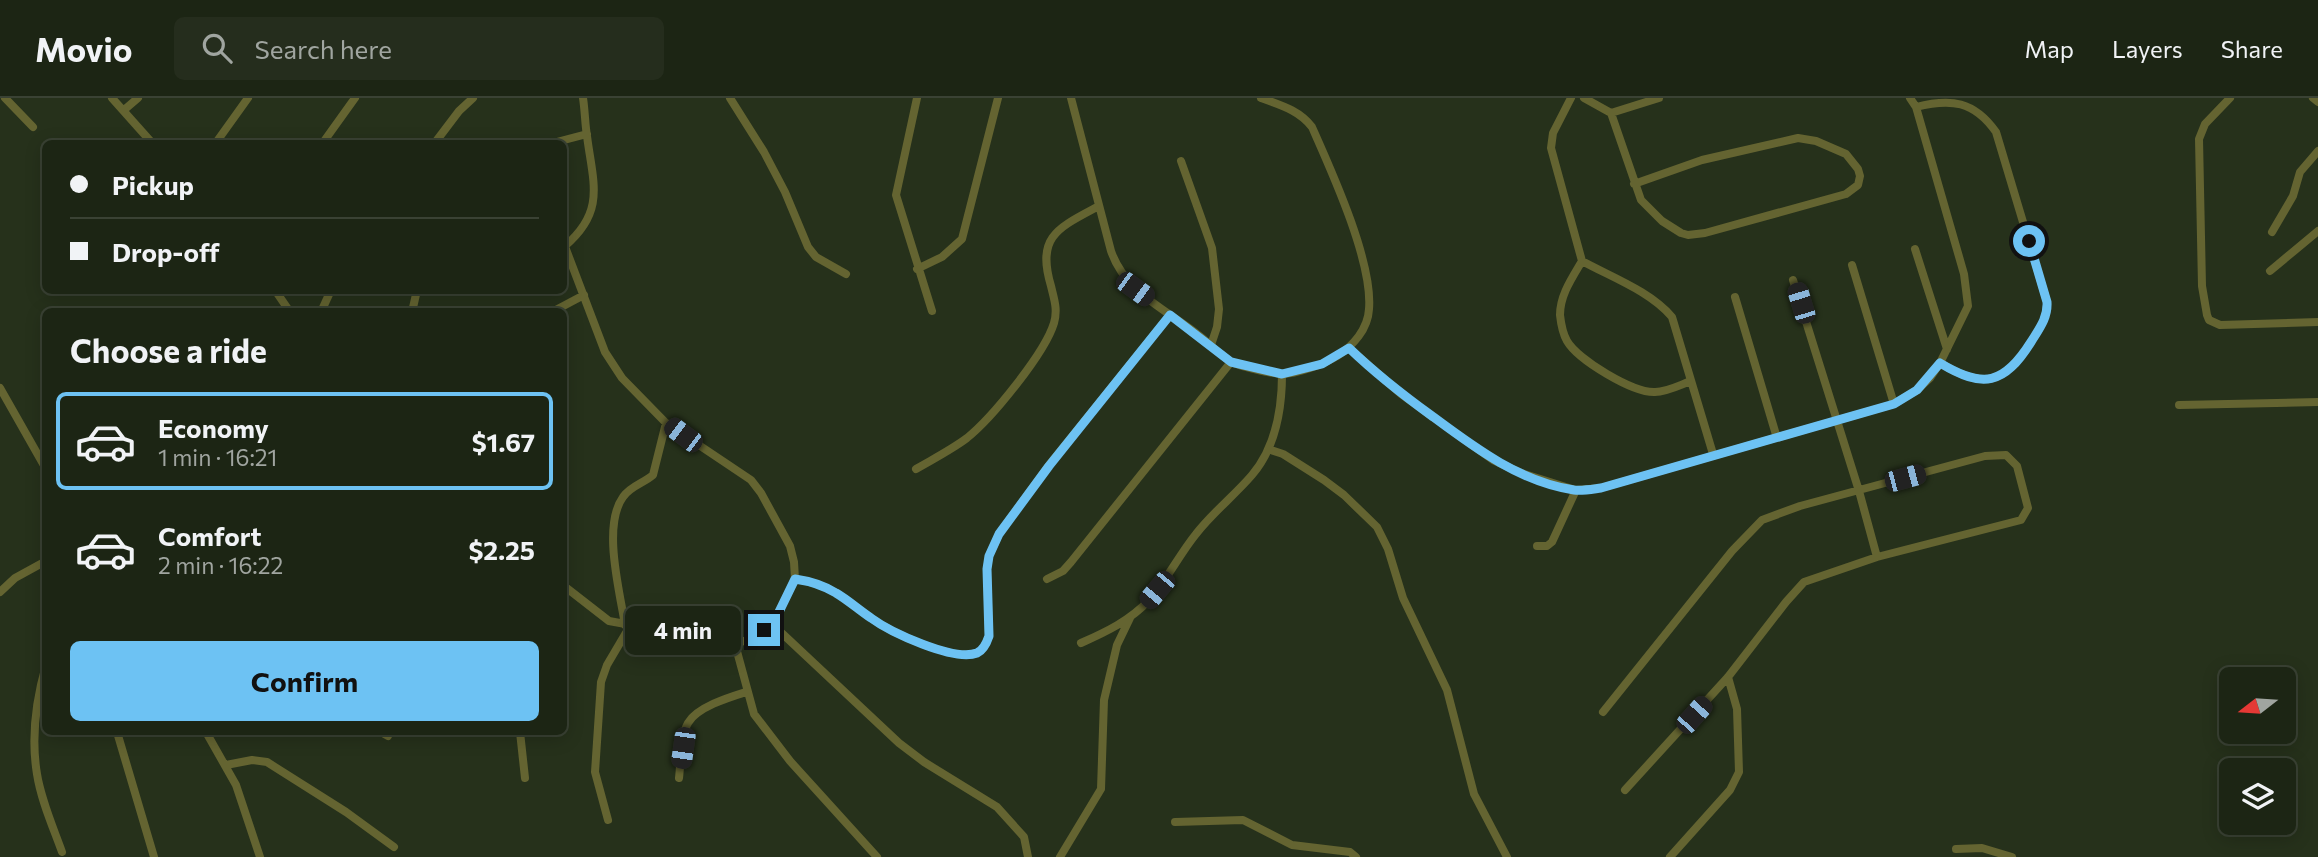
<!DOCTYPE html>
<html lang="en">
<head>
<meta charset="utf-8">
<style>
	:root { --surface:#1c2514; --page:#252d1d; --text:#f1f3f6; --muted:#a0a5a0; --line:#3a4234; --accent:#6dc2f3 }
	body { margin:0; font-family:Commissioner,sans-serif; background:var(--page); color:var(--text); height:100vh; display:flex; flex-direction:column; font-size:26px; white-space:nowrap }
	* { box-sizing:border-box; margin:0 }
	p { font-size:23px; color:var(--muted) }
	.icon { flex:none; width:38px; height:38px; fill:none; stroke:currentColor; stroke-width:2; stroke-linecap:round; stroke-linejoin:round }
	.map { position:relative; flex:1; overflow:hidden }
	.side { position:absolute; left:42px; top:210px; width:525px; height:427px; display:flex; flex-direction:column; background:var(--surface); border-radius:10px; box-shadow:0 4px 18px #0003,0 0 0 2px var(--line) }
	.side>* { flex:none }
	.top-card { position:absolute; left:42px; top:42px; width:525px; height:154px; border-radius:10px; box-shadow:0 4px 18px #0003,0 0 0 2px var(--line); display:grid; align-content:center; height:154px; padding:0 28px; background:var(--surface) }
	.needle { width:46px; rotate:253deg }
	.fabs { position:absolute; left:2219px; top:569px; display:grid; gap:14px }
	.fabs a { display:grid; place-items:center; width:77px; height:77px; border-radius:10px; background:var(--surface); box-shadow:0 4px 18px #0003,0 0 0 2px var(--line); font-size:35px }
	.end { position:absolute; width:32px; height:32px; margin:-16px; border:9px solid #6dc2f3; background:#111; box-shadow:0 0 0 4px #111 }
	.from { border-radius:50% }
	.bubble { position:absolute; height:49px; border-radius:10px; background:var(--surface); box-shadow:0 4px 18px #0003,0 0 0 2px var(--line); font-size:23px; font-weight:700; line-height:49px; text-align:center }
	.car { position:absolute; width:21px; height:42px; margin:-21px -10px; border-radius:9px; box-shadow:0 0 5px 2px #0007; background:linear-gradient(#222 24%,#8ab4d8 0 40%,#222 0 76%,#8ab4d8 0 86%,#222 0) }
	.top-card b { display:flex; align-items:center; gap:24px; height:66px; font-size:26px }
	.top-card b+b { border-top:2px solid var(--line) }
	.top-card i { width:18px; height:18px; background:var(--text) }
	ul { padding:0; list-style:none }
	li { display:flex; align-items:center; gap:21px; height:98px; margin:0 14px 10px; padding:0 14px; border:4px solid transparent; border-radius:10px }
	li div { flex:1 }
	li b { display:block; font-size:26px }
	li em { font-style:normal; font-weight:700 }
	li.active { border-color:var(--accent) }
	li>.icon { width:63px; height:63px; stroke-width:1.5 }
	h2 { padding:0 28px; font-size:32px; line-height:84px }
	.button { display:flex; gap:14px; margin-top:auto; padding:14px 28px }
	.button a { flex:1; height:80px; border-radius:10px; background:var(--accent); color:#111; font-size:28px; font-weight:700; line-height:80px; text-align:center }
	header { display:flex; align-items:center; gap:42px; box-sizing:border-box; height:98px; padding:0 35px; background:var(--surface); border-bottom:2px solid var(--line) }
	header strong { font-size:33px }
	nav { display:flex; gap:38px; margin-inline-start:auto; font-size:24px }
	.search { width:490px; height:63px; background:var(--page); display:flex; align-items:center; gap:18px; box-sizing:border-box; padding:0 24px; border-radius:10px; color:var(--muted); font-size:26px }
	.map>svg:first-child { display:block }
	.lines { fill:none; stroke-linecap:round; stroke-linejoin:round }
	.street { stroke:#646431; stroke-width:8 }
	.route { stroke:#6dc2f3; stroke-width:9 }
</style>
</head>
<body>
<header>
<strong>Movio</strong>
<div class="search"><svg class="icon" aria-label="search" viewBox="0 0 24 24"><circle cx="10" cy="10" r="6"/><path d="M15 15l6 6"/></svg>Search here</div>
<nav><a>Map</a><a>Layers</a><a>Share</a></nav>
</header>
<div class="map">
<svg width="2318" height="759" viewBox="0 0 2318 759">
	<rect width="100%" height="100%" fill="#26311b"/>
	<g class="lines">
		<path class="street" d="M5,0l28,29
			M112,0l41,46
			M730,0l34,54 21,40 23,55 8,10 30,17
			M917,0l-21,97 36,116
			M1071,0l40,153c14,41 54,58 86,83 11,8 22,20 33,27 7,5 43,13 52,13 14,0 43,-10 55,-18 16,-10 31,-27 32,-47 4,-47 -37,-137 -57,-182 -13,-17 -32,-22 -51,-29
			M1571,0l-18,35 -2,15 31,113c29,16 68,30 90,56l41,137
			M1584,0l27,15 48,-15
			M2230,0l-25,26 -6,15 3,147 5,29 2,5 11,5 98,-3
			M2313,0l5,4
			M1916,9c35,-9 58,-6 80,25l51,170c1,16 -8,27 -16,40 -27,43 -48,47 -91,21
			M124,12l14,-12
			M1611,15l30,87 21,21 19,12 7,2 17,-2 141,-39 12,-9 2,-9 -2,-7 -12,-15 -30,-13 -18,-3 -96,22 -68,24
			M215,46l33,-46
			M322,46l33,-46
			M434,46l25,-33 14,-13
			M549,46l38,-10
			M1181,63l31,87 7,61 -2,18 -6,18
			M2272,134l21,-36 7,-24 18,-21
			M564,146l41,108 17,26 44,45 85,57 10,13 29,53 4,16 1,17 -17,35 -14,16 -11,8 -18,6 -126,-23 -45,-35
			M565,148c41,-35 28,-63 22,-110 -2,-12 -2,-25 -4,-38
			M1915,151l32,100
			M1582,163c-10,17 -22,34 -22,54 1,9 3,19 7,26 11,19 66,52 88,51 12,0 25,-7 36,-11
			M1852,167l42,139
			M917,171l25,-12 20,-18 36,-141
			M2270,173l48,-40
			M1793,182l66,211 18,66
			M275,192l15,22
			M1735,199l42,141
			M321,214l10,-22
			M412,214l5,-22
			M552,214l32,-17
			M1349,250l52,46 92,66 28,13 48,15 7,2 25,-2 293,-84 23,-14 13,-12 10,-15 28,-57 -4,-32 -48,-167 -6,-9
			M0,290l46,81
			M2179,307l139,-3
			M1268,351l15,5 41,26 20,15 33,32 11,22 15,49 44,92 27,104 33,63
			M916,371c17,-10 35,-19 51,-31 25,-20 78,-85 87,-115 4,-14 0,-24 -3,-37 -15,-50 7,-58 48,-80
			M1537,448h10l5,-4 24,-52
			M795,481c14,2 28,6 41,14 12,7 23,17 35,25 19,14 83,44 106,35 7,-3 10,-11 12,-17l-2,-67 2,-13 10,-22 50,-69 121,-150
			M1047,481l16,-8 8,-9 160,-200
			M0,494l15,-14 31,-17
			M771,525l128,120 25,19 73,45 27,30 4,20
			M625,527c-5,-33 -23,-99 -2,-128 7,-11 21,-14 30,-22l13,-52
			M1081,545c25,-11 50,-23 68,-43 18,-20 30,-45 47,-66 17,-22 38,-38 56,-59 23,-27 30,-66 30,-101
			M735,546l19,70 36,47 87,96
			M46,567c-10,35 -15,73 -9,109 4,26 16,53 25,78
			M1603,614l129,-161 30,-31 38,-14 185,-50 21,-1 11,11 11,42 -7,12 -144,37 -73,25 -18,20 -58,75 -103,113
			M117,634l37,125
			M206,634l30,53 24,72
			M381,634l7,4
			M520,634l5,46
			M226,667l26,-5 15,2 79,50 48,35
			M679,680c2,-16 1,-41 9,-55 9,-16 42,-26 58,-31
			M608,722l-13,-48 6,-90 6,-17 23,-39
			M1175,724l68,-2 49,25 58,7 6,5
			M1956,751l26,-1 30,9
			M1060,759l41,-68 3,-89 13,-55 13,-27
			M1670,759l60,-67 9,-18 -2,-63 -9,-32"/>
	</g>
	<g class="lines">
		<path class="route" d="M764,532l14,-16 17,-35c14,2 28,6 41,14 12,7 23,17 35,25 19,14 83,44 106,35 7,-3 10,-11 12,-17l-2,-67 2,-13 10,-22 50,-68 121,-151 61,47 51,12 40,-10 27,-16c26,25 54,47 83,68 43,32 88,66 142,74 9,1 19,-1 27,-2l293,-84 23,-14 23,-27c43,26 64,22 91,-21 8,-13 17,-24 16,-40l-18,-61"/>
	</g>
</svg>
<div class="fabs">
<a><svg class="needle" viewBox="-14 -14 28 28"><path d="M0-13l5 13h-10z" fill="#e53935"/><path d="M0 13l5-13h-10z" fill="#a0a5a0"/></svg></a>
<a><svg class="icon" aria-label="layers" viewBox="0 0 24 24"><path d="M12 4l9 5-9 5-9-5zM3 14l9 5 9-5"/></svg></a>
</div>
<i class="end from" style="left:2029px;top:143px"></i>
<i class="end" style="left:764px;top:532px"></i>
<div class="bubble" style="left:625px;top:508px;width:116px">4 min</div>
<i class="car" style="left:1135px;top:191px;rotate:126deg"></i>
<i class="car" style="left:1801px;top:205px;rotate:343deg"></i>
<i class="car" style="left:683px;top:337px;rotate:307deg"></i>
<i class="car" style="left:1905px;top:380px;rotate:75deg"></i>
<i class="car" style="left:1157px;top:492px;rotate:220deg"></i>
<i class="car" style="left:1694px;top:617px;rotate:42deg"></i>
<i class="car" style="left:683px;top:650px;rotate:188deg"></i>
<div class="top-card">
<b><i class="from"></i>Pickup</b>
<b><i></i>Drop-off</b>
</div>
<section class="side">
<h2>Choose a ride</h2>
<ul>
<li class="active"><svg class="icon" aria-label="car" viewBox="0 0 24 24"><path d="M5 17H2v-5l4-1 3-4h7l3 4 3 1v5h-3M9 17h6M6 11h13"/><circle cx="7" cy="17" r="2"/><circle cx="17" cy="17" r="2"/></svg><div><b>Economy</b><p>1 min · 16:21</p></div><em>$1.67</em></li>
<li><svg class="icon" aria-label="car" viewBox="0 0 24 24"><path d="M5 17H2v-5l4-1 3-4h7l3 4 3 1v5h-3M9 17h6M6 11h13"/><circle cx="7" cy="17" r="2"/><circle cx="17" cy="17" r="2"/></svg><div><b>Comfort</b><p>2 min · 16:22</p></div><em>$2.25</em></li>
</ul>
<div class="button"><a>Confirm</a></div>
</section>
</div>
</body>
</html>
